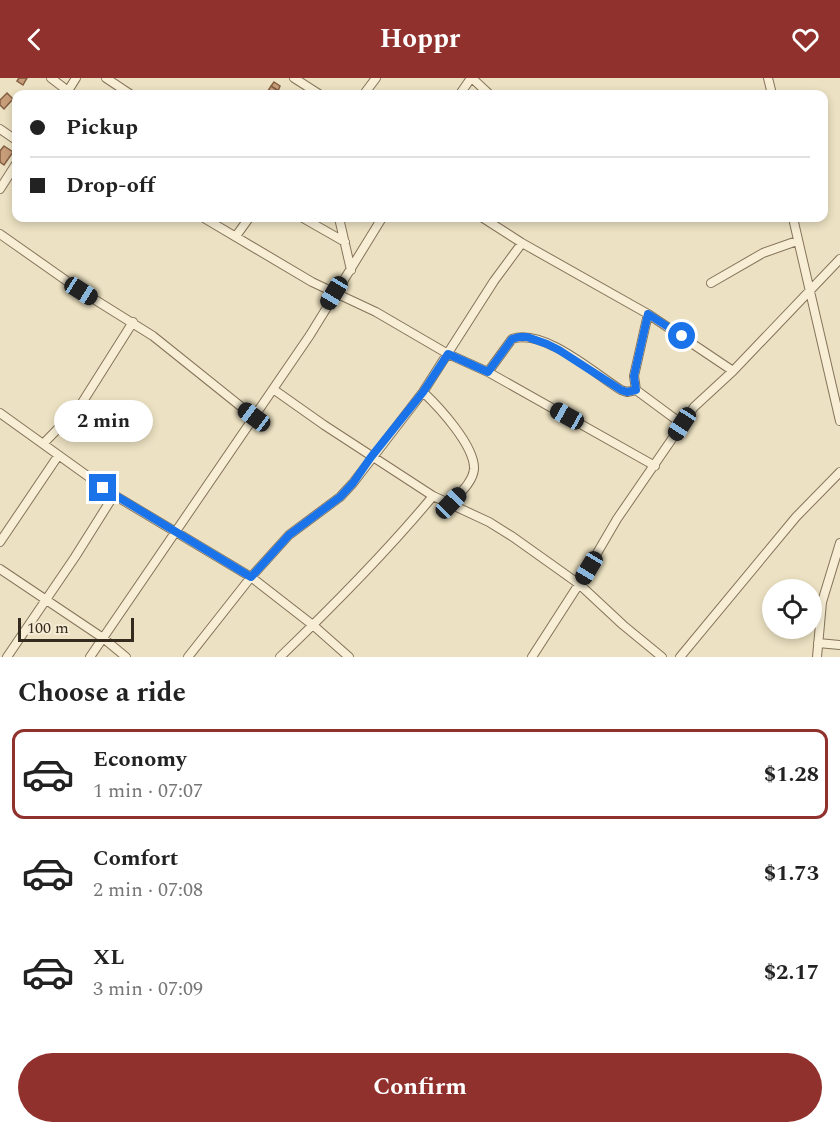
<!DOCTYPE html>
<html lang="en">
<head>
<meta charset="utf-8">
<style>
	:root { --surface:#fff; --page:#f6f6f6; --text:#222; --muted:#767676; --line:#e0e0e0; --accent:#91312d }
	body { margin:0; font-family:Spectral,serif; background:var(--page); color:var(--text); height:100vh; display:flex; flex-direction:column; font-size:22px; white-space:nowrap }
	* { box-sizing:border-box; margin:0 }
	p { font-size:20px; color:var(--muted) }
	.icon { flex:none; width:33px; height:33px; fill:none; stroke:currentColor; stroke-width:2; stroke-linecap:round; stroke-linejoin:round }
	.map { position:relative; height:579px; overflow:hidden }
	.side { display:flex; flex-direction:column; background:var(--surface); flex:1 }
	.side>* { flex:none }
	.top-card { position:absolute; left:12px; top:12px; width:816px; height:132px; border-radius:12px; box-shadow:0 3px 9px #0003; display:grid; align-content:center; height:132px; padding:0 18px; background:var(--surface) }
	.controls { position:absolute; left:762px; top:501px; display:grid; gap:12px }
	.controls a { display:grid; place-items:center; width:60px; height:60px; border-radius:50%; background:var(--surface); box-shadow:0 3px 9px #0003; font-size:30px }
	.scale { position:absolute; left:18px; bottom:15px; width:116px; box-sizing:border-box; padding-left:6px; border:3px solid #352a1e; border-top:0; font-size:16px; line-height:21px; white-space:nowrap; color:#352a1e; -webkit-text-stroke:4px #f4ebd2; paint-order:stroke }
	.end { position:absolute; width:27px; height:27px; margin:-14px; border:8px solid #1a73e8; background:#fff; box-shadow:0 0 0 3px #fff }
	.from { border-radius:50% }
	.bubble { position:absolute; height:42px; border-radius:21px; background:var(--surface); box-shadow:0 3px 9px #0003; font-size:20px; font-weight:700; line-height:42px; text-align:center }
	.car { position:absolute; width:18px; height:36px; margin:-18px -9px; border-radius:8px; box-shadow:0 0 4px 2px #0007; background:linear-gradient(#222 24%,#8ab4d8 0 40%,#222 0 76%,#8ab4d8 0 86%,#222 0) }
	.top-card b { display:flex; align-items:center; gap:21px; height:57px; font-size:22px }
	.top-card b+b { border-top:2px solid var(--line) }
	.top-card i { width:15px; height:15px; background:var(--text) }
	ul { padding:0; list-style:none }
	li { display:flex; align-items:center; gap:18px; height:90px; margin:0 12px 9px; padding:0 6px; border:3px solid transparent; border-radius:12px }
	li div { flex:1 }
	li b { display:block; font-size:22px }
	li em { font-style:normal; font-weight:700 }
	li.current { border-color:var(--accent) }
	li>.icon { width:54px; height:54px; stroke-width:1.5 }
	h2 { padding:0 18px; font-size:27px; line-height:72px }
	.action { display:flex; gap:12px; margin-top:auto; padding:12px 18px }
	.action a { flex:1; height:69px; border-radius:36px; background:var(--accent); color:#fff; font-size:24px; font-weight:700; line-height:69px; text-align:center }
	header { display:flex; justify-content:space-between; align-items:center; height:78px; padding:0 18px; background:var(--accent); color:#fff; font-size:27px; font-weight:700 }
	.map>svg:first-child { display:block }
	.building { fill:#c89e7a; stroke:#835e41; stroke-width:1.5 }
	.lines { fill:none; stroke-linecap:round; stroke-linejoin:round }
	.minor-casing { stroke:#85735a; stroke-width:10 }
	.minor { stroke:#f7eed5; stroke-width:8 }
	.route { stroke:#1a73e8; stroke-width:8 }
</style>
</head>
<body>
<header><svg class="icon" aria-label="back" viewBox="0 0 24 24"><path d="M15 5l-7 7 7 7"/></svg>Hoppr<svg class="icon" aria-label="heart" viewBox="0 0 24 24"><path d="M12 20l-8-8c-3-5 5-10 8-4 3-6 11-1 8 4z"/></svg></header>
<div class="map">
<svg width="840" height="579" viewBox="0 0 840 579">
	<rect width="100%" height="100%" fill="#ece1c2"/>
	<path class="building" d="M19,0h8l-4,7 -6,-4z
		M274,4l6,4 -2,5 -7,-5z
		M271,8l11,7 -1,1h-15z
		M7,15l6,6 -9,10 -4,-4v-5z
		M4,68l9,6 -9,13 -4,-3v-11z"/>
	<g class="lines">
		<defs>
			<path id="minor" d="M51,0l17,13
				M106,0l24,16
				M294,0l25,16
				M472,0l17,16
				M768,0l4,16
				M66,16l10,-16
				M364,16l12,-16
				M460,16l11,-16
				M0,51l16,11
				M0,111l16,-25
				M204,140l108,64 64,30 72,42 40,18 167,94
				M303,140l42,24
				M339,140l12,52
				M483,140l39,25 126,71 85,57
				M793,140l47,203
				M0,156l81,57 72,45 101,81
				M236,158l13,-18
				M711,205l52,-30 34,-12
				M648,236l-14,62 2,14 46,34
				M488,294l24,-33c32,-11 83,35 109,51l6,2 9,-2
				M273,311l51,36 109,71 56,26 24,15 66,47 44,41 39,32
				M423,314c16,15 52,54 51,77 -1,13 -15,25 -23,34
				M0,335l114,82 137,82 63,49 35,31
				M43,366l37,-38 53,-84
				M0,464l58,-86
				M0,491l103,69 23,19
				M818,565l22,2
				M7,579l68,-100 39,-62
				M90,579l220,-322 72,-117
				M188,579l63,-80 38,-42 51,-38 13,-14 70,-91 71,-111 28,-38
				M280,579c54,-52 105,-103 153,-161
				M532,579l47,-73 38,-65 77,-112 39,-36 107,-112
				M680,579l116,-140 44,-45
				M817,579l5,-55 18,-59"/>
		</defs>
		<use href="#minor" class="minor-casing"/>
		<use href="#minor" class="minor"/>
	</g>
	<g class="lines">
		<path class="route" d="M103,410l148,89 38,-42 51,-38 13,-14 18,-26 52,-65 25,-38 40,18 24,-33 7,-2h8l20,7 12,6 62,40 6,2 9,-2 -2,-14 14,-62 34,22"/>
	</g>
</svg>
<div class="controls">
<a><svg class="icon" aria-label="locate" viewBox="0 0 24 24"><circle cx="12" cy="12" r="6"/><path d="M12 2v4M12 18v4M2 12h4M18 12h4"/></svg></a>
</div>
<div class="scale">100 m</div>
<i class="end from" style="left:682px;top:258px"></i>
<i class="end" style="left:103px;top:410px"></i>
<div class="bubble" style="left:54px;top:322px;width:99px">2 min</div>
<i class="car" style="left:81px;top:213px;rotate:122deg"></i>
<i class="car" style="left:334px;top:215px;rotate:211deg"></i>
<i class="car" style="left:567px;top:338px;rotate:299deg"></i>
<i class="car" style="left:254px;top:339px;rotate:307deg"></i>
<i class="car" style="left:682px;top:346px;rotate:213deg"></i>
<i class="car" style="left:451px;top:425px;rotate:44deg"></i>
<i class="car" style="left:589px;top:490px;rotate:211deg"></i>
<div class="top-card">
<b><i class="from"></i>Pickup</b>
<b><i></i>Drop-off</b>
</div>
</div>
<section class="side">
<h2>Choose a ride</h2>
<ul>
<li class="current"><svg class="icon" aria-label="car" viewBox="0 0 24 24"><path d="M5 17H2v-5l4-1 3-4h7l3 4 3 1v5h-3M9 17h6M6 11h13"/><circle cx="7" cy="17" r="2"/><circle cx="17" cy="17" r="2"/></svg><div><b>Economy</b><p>1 min · 07:07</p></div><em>$1.28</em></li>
<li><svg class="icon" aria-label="car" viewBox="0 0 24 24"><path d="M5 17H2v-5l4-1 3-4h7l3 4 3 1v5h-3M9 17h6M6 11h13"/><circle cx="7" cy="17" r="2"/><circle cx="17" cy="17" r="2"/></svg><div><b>Comfort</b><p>2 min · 07:08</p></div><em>$1.73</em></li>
<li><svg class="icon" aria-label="car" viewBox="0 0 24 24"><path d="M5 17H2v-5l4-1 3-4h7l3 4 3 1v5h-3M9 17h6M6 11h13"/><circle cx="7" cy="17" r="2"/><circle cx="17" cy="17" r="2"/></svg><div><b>XL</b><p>3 min · 07:09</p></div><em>$2.17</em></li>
</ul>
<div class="action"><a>Confirm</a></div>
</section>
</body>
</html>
